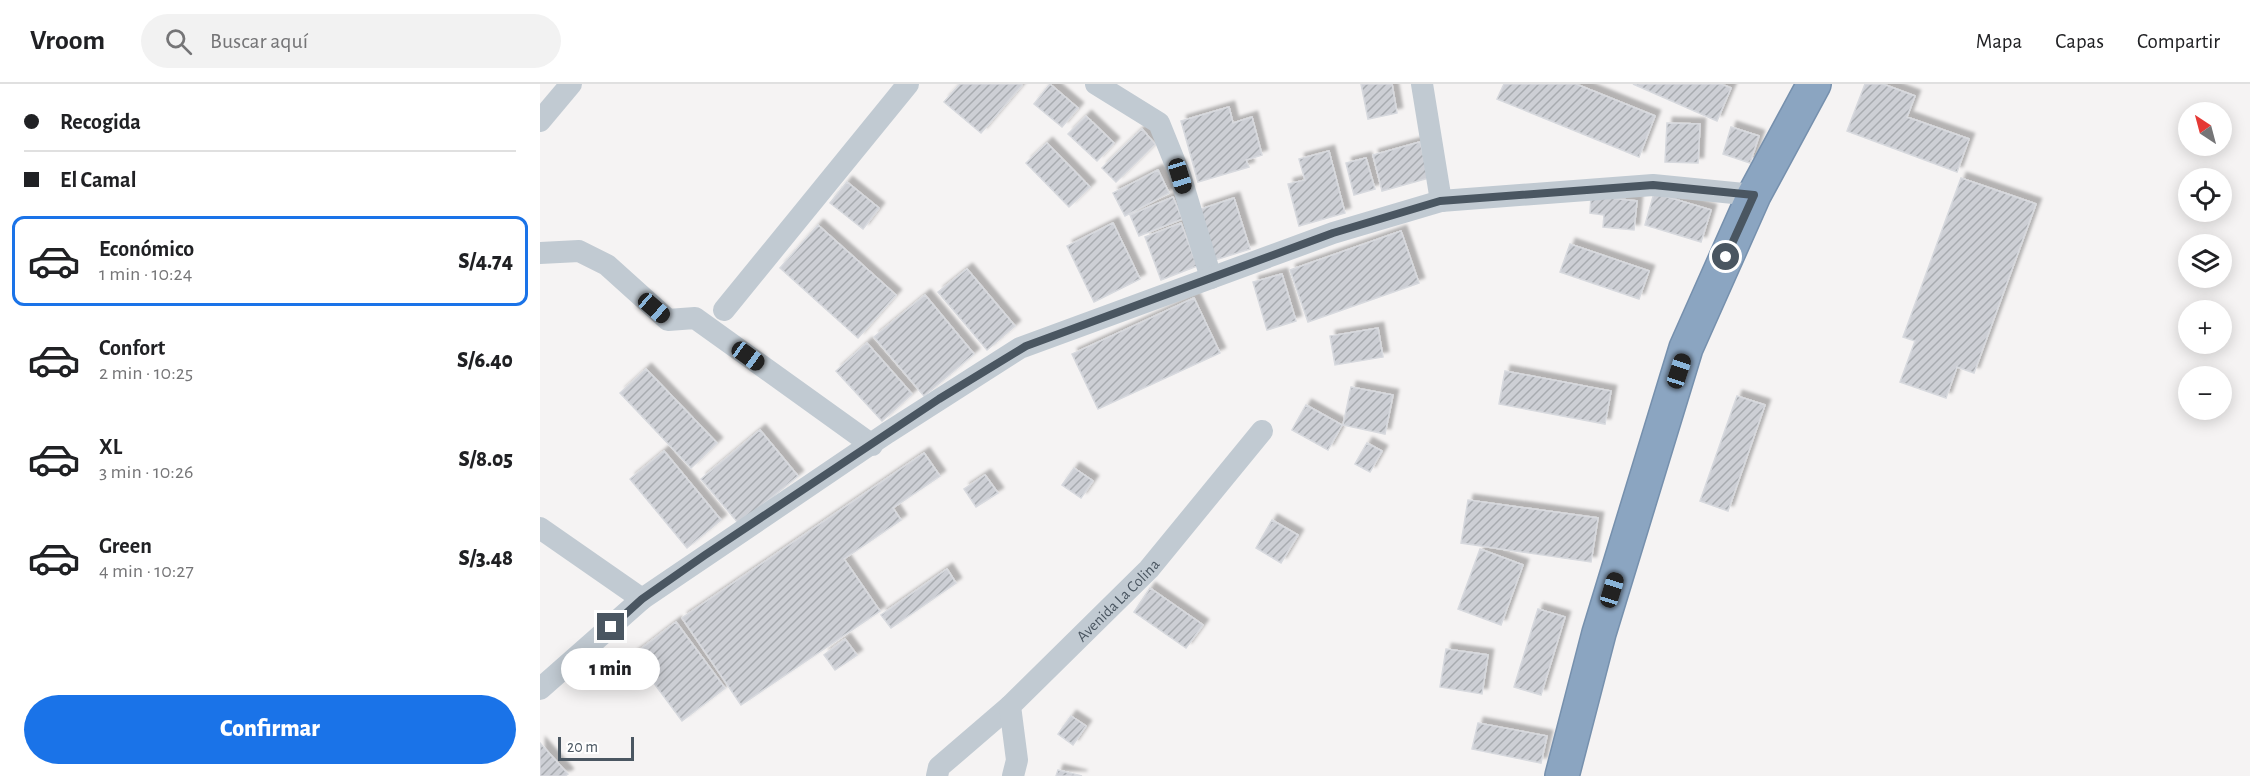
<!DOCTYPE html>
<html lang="es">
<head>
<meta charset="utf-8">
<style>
	:root { --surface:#fff; --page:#f2f2f2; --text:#202124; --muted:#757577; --line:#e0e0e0; --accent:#1a73e8 }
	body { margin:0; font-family:"Alegreya Sans",sans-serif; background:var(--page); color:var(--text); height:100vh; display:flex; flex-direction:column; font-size:22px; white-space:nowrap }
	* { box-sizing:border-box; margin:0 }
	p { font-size:20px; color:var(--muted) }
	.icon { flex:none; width:33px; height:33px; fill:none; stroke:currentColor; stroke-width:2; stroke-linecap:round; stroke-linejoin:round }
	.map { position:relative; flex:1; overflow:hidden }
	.panel { display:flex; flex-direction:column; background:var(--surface); width:540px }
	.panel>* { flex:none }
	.guide { display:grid; align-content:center; height:132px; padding:0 24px; background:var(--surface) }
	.needle { width:39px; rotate:324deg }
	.tools { position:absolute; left:1638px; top:18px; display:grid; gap:12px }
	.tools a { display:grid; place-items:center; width:54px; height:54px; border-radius:50%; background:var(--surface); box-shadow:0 3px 15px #0003; font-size:30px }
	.scale { position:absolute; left:18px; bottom:15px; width:76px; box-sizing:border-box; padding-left:6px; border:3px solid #4a5661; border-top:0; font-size:16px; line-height:21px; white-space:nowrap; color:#4a5661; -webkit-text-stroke:4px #fff; paint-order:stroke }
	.end { position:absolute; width:27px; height:27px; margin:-14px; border:8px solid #4a5661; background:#fff; box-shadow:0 0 0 3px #fff }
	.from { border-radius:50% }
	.bubble { position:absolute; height:42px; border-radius:21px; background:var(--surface); box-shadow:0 3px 15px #0003; font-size:20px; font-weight:800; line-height:42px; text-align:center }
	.car { position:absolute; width:18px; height:36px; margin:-18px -9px; border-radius:8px; box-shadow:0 0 4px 2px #0007; background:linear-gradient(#222 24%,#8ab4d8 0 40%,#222 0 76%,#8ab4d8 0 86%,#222 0) }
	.guide b { display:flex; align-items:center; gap:21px; height:57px; font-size:22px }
	.guide b+b { border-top:2px solid var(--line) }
	.guide i { width:15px; height:15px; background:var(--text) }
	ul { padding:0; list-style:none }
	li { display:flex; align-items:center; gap:18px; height:90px; margin:0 12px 9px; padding:0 12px; border:3px solid transparent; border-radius:12px }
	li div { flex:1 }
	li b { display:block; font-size:22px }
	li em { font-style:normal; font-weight:800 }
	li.on { border-color:var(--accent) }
	li>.icon { width:54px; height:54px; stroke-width:1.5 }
	.cta { display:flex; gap:12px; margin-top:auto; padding:12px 24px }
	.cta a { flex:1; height:69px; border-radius:36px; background:var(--accent); color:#fff; font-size:24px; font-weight:800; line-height:69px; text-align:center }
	header { display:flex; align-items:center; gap:36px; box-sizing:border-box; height:84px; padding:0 30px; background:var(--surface); border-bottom:2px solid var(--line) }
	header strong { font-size:28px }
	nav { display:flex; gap:33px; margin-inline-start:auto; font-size:21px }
	.search { width:420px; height:54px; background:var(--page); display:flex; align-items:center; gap:15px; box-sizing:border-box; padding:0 21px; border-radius:33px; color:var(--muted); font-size:22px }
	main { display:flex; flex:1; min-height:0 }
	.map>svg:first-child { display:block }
	.building { fill:url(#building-hatch); stroke:#d7d9de; stroke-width:1.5; filter:url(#shadow) }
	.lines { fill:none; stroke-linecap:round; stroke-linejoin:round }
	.highway-casing { stroke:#7690ad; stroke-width:36 }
	.street { stroke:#c1cad2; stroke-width:22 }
	.highway { stroke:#8ba5c1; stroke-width:33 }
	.route { stroke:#4a5661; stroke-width:8 }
	.labels { text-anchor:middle; stroke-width:6; stroke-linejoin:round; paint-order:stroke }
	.street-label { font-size:16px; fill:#4a5661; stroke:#fff }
</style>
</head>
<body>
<header>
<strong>Vroom</strong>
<div class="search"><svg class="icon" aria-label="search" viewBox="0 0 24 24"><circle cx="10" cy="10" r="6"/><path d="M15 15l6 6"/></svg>Buscar aquí</div>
<nav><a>Mapa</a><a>Capas</a><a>Compartir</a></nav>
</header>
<main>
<section class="panel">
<div class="guide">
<b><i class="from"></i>Recogida</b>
<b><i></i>El Camal</b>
</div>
<ul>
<li class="on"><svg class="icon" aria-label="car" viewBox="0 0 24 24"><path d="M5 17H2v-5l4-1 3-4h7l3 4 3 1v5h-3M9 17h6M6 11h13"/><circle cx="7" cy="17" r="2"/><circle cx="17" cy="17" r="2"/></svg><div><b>Económico</b><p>1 min · 10:24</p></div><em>S/4.74</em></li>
<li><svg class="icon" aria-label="car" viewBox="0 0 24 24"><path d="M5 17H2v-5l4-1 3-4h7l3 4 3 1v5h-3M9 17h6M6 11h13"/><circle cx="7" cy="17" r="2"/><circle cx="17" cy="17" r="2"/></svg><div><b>Confort</b><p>2 min · 10:25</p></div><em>S/6.40</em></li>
<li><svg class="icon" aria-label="car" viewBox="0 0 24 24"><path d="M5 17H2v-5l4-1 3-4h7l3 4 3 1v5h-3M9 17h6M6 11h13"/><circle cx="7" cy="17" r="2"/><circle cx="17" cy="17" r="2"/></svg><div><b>XL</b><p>3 min · 10:26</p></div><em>S/8.05</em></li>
<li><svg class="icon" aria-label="car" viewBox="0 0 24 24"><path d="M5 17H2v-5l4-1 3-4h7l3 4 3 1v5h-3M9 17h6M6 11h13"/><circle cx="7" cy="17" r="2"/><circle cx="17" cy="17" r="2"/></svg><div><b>Green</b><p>4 min · 10:27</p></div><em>S/3.48</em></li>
</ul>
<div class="cta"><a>Confirmar</a></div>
</section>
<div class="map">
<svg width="1710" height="692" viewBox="0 0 1710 692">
	<defs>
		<pattern id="building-hatch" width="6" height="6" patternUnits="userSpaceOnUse" patternTransform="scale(1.5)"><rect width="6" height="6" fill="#cdcfd5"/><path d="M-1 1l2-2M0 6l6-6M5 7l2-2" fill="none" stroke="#a8abb0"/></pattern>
		<filter id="shadow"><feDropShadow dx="5.5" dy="-5.5" stdDeviation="1.5" flood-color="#0004"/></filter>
	</defs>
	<rect width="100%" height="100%" fill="#f5f3f3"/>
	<path class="building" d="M420,0h61l1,1 -41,48 -37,-31z
		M510,0l28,24 -16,19 -28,-23z
		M821,0h31l5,29 -29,6z
		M964,0h72l79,32 -16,41 -142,-58z
		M1093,0h88l10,4 -14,33z
		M1325,0h18l32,12 -8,21 62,22 -12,33 -110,-41z
		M689,23l4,16 19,-6 10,38 -16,5 3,7 -51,15 -17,-61z
		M546,32l28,27 -17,18 -29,-27z
		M1127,39l33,1 -2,39 -33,-1z
		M1191,43l28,9 -9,27 -27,-9z
		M602,45l13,15 -39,38 -14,-14z
		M880,58l9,36 -47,13 -9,-36z
		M507,59l43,44 -21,20 -43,-44z
		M789,67l16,62 -46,13 -11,-42 17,-4 -6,-21z
		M826,74l9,31 -21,6 -8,-32z
		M618,86l11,23 -44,23 -12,-23z
		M1421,94l75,26 -62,169 -17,-6 -11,31 -46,-16 15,-41 -12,-4z
		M307,98l32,26 -16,21 -33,-26z
		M1114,109l57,17 -10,32 -56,-17z
		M1051,112l46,5 -3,29 -31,-3 1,-12 -14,-2z
		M633,113l9,22 -43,17 -9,-21z
		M694,114l16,51 -35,11 -17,-50z
		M573,139l27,56 -46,23 -27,-56z
		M641,139l16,43 -36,14 -16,-43z
		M278,141l78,70 -38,43 -78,-70z
		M861,147l18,52 -111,39 -18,-52z
		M1030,160l79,27 -10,28 -79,-27z
		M427,185l48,57 -28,24 -49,-58z
		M742,190l14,47 -29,9 -14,-48z
		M385,211l49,59 -50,42 -50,-59z
		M654,214l26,55 -122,56 -26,-55z
		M838,244l5,29 -48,8 -5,-29z
		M327,259l45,51 -30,27 -46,-50z
		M106,285l71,74 -26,25 -71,-75z
		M965,287l106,20 -6,33 -106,-20z
		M811,303l42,8 -8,39 -42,-9z
		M1197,312l28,9 -37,106 -28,-10z
		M766,321l36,20 -14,25 -36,-20z
		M220,346l38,46 -59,48 -38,-45z
		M827,359l15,8 -12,21 -15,-8z
		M124,367l57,69 -34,28 -57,-69z
		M384,369l16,23 -47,32 8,12 -57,39 36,52 -139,94 -59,-87z
		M534,384l19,13 -12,17 -19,-13z
		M445,391l13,18 -22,14 -12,-18z
		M928,416l130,18 -7,44 -130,-19z
		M732,436l26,15 -17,28 -25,-15z
		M940,465l43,16 -22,60 -43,-16z
		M407,485l9,14 -65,45 -10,-13z
		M610,504l53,37 -17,23 -52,-36z
		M998,525l27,8 -24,78 -27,-8z
		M136,538l49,66 -43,33 -49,-66z
		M305,555l12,16 -22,15 -11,-15z
		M906,565l42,6 -6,39 -42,-7z
		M531,632l15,10 -13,19 -15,-11z
		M938,639l69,13 -6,27 -69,-14z
		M0,659l28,31 -3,2h-25z
		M518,686l24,6h-26z"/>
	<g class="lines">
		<defs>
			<path id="highway" d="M1022,692l37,-143 87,-285 68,-153 60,-111"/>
		</defs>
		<use href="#highway" class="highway-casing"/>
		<g class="street">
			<path d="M556,0l63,39 21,52 31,103"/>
			<path d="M882,0l19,117"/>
			<path d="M0,37l31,-37"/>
			<path d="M0,169l39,-2 28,14 61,55 27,-2 177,127"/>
			<path d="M184,226l184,-226"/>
			<path d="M0,444l102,71"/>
			<path d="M0,605l102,-90 245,-166 133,-85 313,-115 108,-32 212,-16 101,10"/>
			<path d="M397,692l2,-9 71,-61"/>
			<path id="s1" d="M473,692l4,-16 -7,-54 139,-137 113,-138"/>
		</g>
		<use href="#highway" class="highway"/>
	</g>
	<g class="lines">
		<path class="route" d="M71,543l31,-28 63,-44 234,-156 87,-53 307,-113 107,-32 213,-16 101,10 -28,62"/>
	</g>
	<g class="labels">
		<g class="street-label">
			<text dy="6" stroke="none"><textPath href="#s1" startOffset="222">Avenida La Colina</textPath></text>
		</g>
	</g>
</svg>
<div class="tools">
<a><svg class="needle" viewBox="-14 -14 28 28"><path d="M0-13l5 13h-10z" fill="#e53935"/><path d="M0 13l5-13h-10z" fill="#757577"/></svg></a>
<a><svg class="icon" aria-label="locate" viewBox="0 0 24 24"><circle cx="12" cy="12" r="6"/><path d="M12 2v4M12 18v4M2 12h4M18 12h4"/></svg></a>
<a><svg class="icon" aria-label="layers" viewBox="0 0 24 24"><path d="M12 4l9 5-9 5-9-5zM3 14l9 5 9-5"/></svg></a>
<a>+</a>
<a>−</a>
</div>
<div class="scale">20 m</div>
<i class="end from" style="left:1186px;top:173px"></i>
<i class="end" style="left:71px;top:543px"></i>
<div class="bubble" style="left:21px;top:564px;width:99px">1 min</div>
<i class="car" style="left:640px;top:92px;rotate:163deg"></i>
<i class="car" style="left:114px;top:224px;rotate:131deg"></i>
<i class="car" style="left:208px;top:272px;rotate:126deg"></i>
<i class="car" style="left:1139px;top:287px;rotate:18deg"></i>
<i class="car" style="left:1072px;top:506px;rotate:17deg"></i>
</div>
</main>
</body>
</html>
